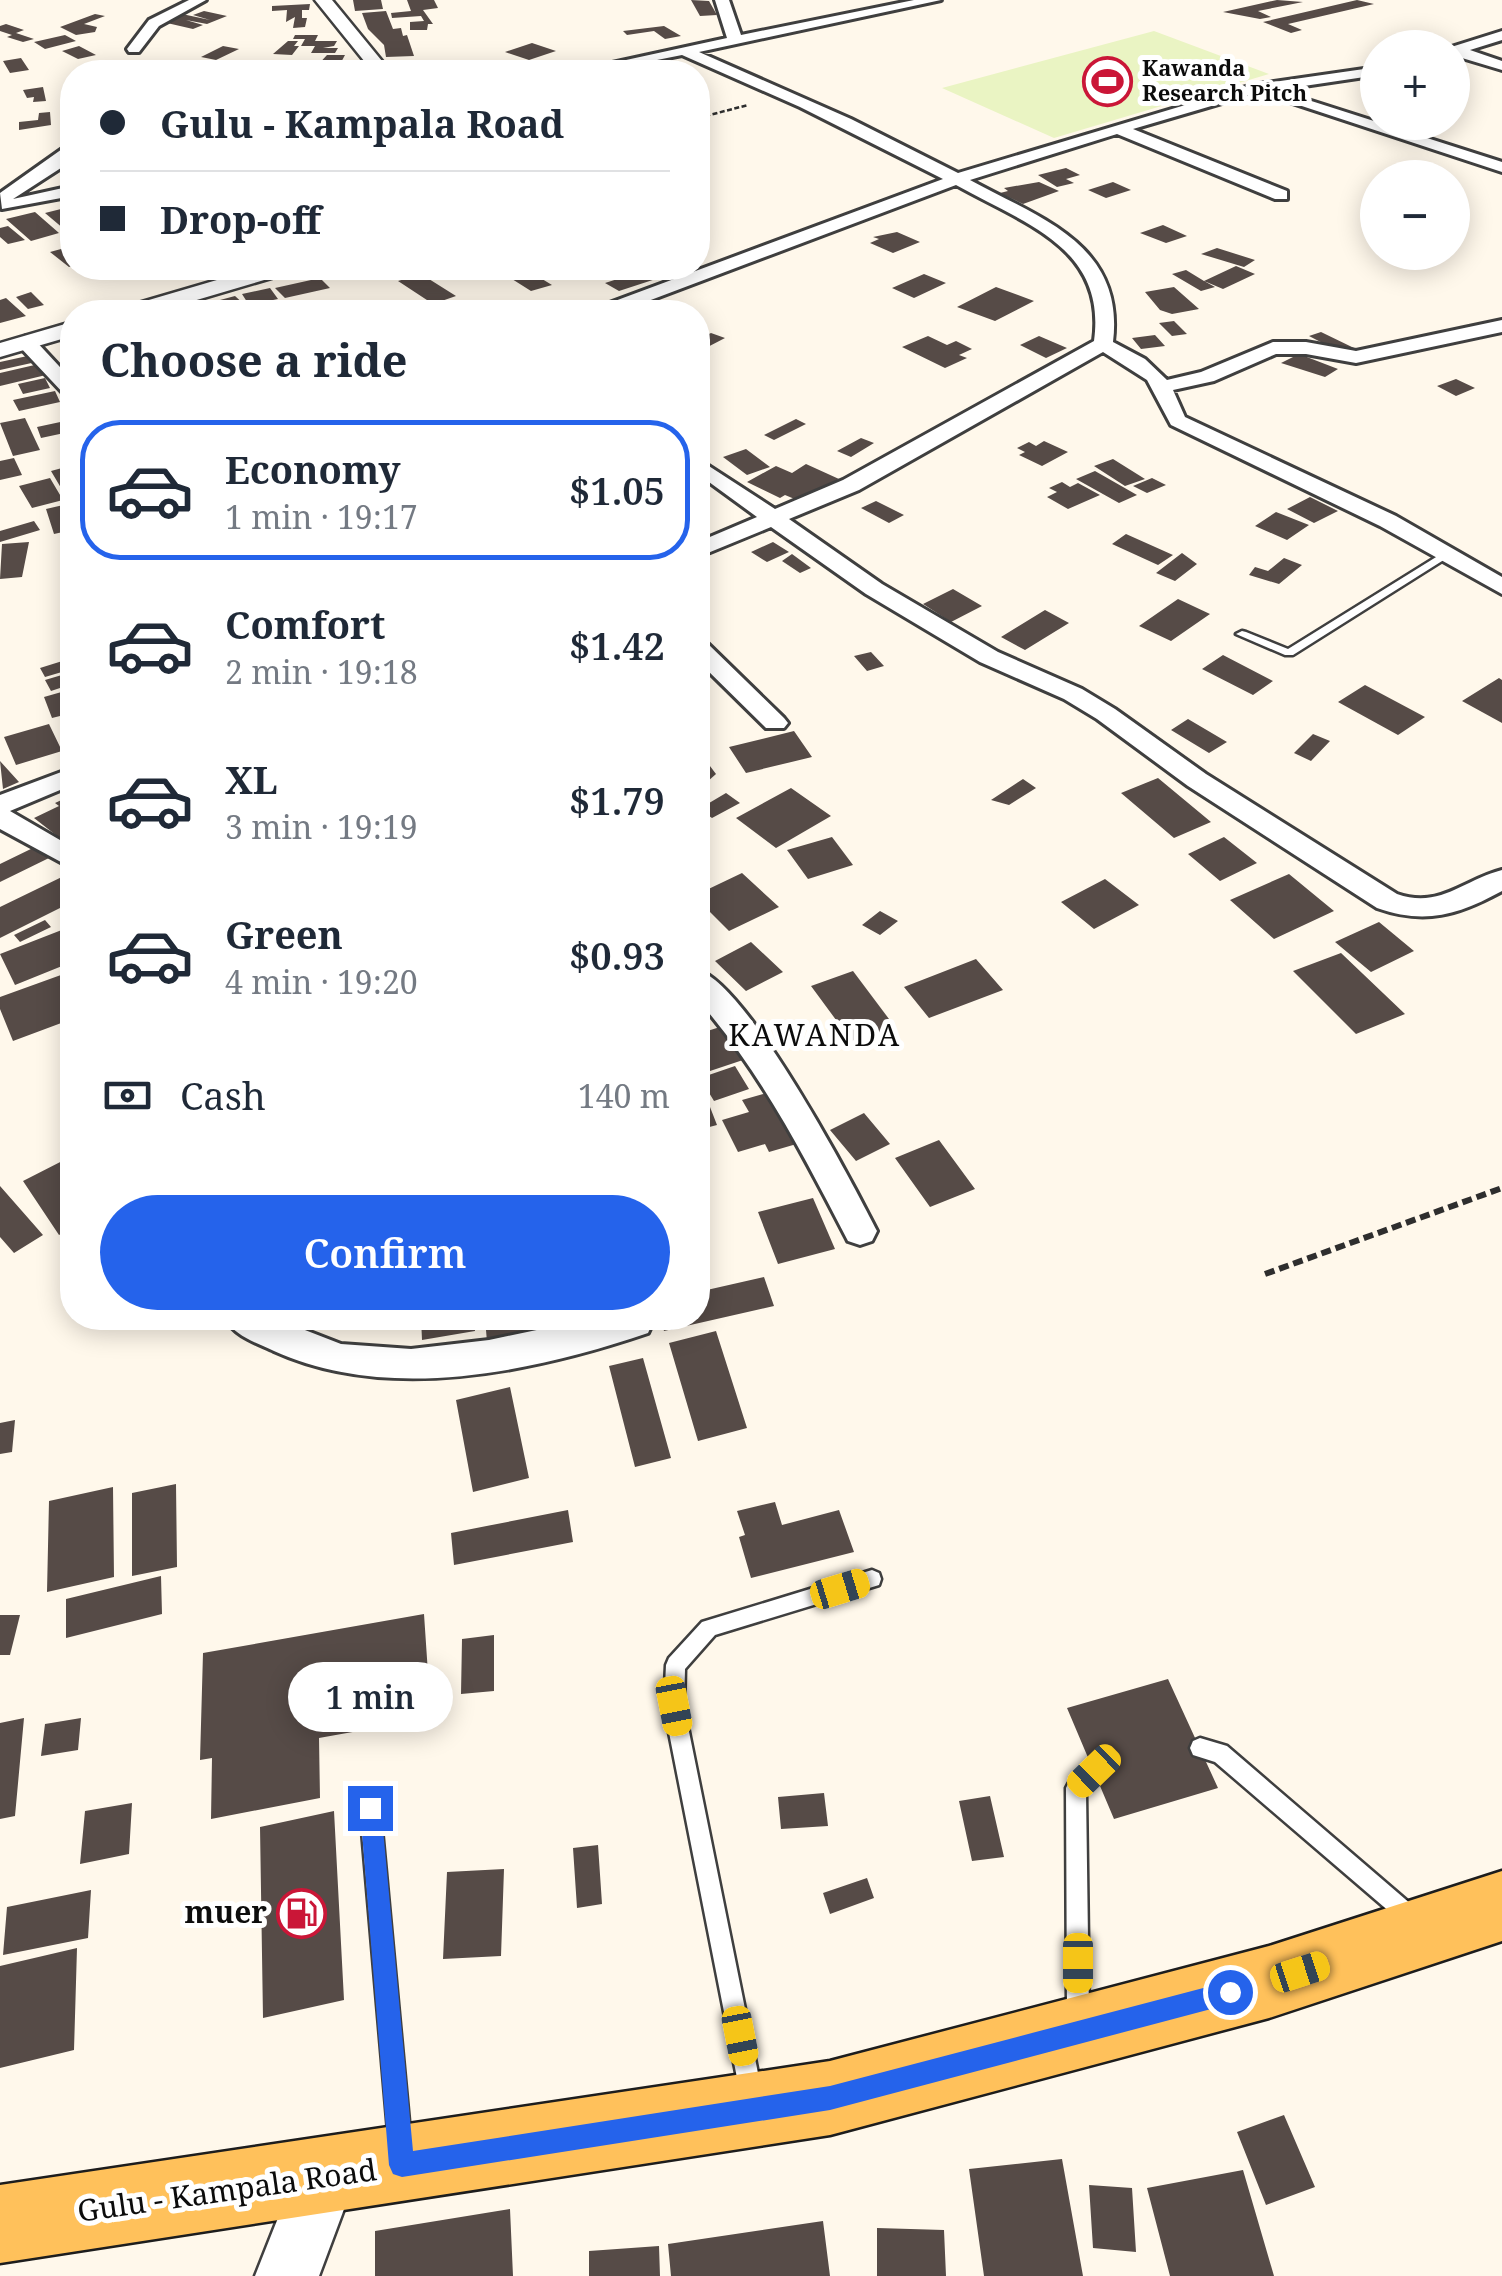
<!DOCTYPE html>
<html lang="en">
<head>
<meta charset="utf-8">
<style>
	:root { --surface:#fff; --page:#f2f2f3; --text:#1f2937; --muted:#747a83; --line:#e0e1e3; --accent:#2563eb }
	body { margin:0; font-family:"Noto Serif",serif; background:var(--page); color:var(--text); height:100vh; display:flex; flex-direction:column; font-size:38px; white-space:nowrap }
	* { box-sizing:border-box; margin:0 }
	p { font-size:32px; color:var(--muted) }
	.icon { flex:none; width:55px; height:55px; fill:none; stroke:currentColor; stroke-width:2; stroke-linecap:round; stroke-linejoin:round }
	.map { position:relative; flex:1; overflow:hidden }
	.side { position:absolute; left:60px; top:300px; width:650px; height:1030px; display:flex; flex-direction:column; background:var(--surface); border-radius:40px; box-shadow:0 5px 25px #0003 }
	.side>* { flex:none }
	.banner { position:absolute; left:60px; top:60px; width:650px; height:220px; border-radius:40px; box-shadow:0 5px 25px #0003; display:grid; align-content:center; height:220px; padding:0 40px; background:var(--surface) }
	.tools { position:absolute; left:1360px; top:30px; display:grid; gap:20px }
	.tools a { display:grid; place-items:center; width:110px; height:110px; border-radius:50%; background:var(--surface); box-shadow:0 5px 25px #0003; font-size:50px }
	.end { position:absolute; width:45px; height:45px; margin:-22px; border:12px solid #2563eb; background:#fff; box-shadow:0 0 0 5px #fff }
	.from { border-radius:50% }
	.bubble { position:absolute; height:70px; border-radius:35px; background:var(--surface); box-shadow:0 5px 25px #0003; font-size:32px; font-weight:600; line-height:70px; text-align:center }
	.car { position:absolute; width:30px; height:60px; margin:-30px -15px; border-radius:12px; box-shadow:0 0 8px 2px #0007; background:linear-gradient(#f5c518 24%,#345 0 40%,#f5c518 0 76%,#345 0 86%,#f5c518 0) }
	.banner b { display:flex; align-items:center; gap:35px; height:95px; font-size:38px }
	.banner b+b { border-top:2px solid var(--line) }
	.banner i { width:25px; height:25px; background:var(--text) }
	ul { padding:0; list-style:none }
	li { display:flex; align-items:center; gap:30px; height:140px; margin:0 20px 15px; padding:0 20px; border:5px solid transparent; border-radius:40px }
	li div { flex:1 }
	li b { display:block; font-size:38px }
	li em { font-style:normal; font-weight:600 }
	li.on { border-color:var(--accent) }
	li>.icon { width:90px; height:90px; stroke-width:1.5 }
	h2 { padding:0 40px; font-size:45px; line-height:120px }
	.pay { display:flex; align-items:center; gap:25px; height:110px; padding:0 40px; font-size:38px }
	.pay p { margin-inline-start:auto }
	.cta { display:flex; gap:20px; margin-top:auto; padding:20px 40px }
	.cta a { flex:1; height:115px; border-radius:60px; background:var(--accent); color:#fff; font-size:40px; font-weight:600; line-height:115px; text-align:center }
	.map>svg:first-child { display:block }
	.pitch { fill:#eaf4c3 }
	.building { fill:#564b47 }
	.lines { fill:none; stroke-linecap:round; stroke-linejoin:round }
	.service-casing { stroke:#3f3f3f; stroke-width:5 }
	.minor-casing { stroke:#3f3f3f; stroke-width:6 }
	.tertiary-casing { stroke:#3f3f3f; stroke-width:5 }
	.primary-casing { stroke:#1d1d1d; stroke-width:5 }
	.path-far1 { stroke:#2e2e2e; stroke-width:2.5; stroke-dasharray:5 2.5; stroke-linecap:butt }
	.path { stroke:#2e2e2e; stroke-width:6; stroke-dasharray:10 5; stroke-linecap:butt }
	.service { fill:#fff; fill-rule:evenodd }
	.minor { fill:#fff; fill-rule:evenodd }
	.tertiary { fill:#fff; fill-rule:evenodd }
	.primary { fill:#ffc15b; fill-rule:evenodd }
	.route { fill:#2563eb }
	.labels { text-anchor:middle; stroke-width:10; stroke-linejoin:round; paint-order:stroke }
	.far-poi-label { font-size:22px; font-weight:bold; fill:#0c0c0c; stroke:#fff; text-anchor:start }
	.quarter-label { font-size:30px; letter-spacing:2.5px; fill:#0c0c0c; stroke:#fff }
	.near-poi-label { font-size:30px; font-weight:bold; fill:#0c0c0c; stroke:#fff; text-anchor:end }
	.near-street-label { font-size:30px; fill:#0c0c0c; stroke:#fff }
</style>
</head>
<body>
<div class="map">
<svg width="1502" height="2276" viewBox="0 0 1502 2276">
	<rect width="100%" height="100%" fill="#fff8eb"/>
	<path class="pitch" d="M1154,31l115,43 -215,64 -112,-50z"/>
	<path class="building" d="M353,0h28l2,9 -28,2z
		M407,0h27l4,8 -15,2 10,14h-5l-1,6h-17v-8l14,-1 -3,-5 -29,2 -1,-5 20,-2z
		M691,0l18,1 8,14 -17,1z
		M1277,0l26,2 -45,9 13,6 -11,2 -37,-7z
		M1357,0l17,4 -86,20 14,6 -11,3 -28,-11z
		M310,4l-1,6h-7v8h5l-2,9 -12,1 2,-11 -9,5 1,-12 -15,1v-5z
		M204,11l23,5 -20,8 -21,-4 17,5 -10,4 -26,-6 15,-9 28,6 -17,-5z
		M386,11l7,18 8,-1 2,8 4,-1 7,21 -28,1 -2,-12 -16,-16 -6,-16z
		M95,14l10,2 -21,8 13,3 -2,5 -19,3 -16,-8z
		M6,24l18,6 -8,3 18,6 -11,3 -16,-5 5,-2 -12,-4v-5z
		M664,26l17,10 -16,3 -11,-8 -27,4 -4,-4z
		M65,35l11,6 -31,8 -11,-7z
		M295,35h23l-3,6h22l-3,5 -11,2h15l-3,5h-24l4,-7h-14l4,-7h-12z
		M288,41h10l-4,5h5l-7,9 -19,-1z
		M532,43l24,8 -27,9 -24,-8z
		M79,46l17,9 -18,4 -16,-8z
		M223,46l16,3 -23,11 -15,-3z
		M327,55h18l-7,13h-23z
		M21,58l8,12 -19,3 -7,-12z
		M43,87l3,14 -13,1 1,-5 -7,1 -4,-8z
		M50,112l1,13 -32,5v-8l19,-2 1,-7z
		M1066,168l14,7 -14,4 8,4 -17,4 -19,-12z
		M1039,182l20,9 -36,13 -23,-11 8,-2 -4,-3z
		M1113,182l18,8 -25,8 -18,-8z
		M65,208l7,6v13l-8,2 -19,-16z
		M35,212l24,21 -28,8 -25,-22z
		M1163,225l24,11 -21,7 -26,-10z
		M8,226l17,14 -17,4 -8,-7v-9z
		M897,232l23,10 -27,11 -23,-10 9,-4 -6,-2z
		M72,246v20l-3,1 -19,-15z
		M1217,248l38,12 -11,7 -43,-13z
		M1236,266l19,8 -32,15 -19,-8z
		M524,268l28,17 -21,6 -35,-22z
		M652,268l16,7 -49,16 -14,-8z
		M1186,270l18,11 11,6 -14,4 -29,-17z
		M421,274l35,22 -23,8 -35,-23z
		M924,274l22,9 -32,15 -22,-10z
		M320,278l10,10 -45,10 -10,-10z
		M996,287l38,14 -39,20 -38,-14z
		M1174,287l25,22 -27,5 -12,-4 -15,-18z
		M270,288l8,11 -29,6 -7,-11z
		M31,292l13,13 -16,4 -12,-12z
		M235,296l11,10 -25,6h-46z
		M6,298l20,18 -26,7v-23z
		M322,300l11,12h-41l-4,-4z
		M1174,321l13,13 -15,2 -13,-13z
		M1321,332l33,16 -12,5 -33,-17z
		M711,333l14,5 -27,14v-13z
		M1155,335l10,11 -24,3 -9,-11z
		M928,336l19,9 9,-4 16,8 -13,6 8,3 -22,10 -43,-21z
		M1039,336l28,12 -21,10 -26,-13z
		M1299,354l39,15 -13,8 -44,-14z
		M32,355l4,7 -36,8v-8z
		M39,364l7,11 -46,11v-13z
		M45,378l5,10 -27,6 -5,-10z
		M1456,379l19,9 -19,8 -19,-10z
		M55,391l5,11 -41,9 -6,-11z
		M25,418l15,32 -27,6 -13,-33z
		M796,419l10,5 -32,16 -10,-5z
		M65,421l4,11 -28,6 -4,-11z
		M861,438l13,5 -23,14 -14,-6z
		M1044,441l24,11 -26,14 -23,-11 6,-3 -8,-4 12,-6 7,4z
		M746,449l24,18 -23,8 -24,-18z
		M14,458l8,17 -22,5v-19z
		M1113,459l32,20 -20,7 -31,-20z
		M806,464l33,15 -42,21 -12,-5 -5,3 -33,-16 29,-16 16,7z
		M62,468l10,18v5l-8,2 -13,-22z
		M1095,471l42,24 -18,8 -43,-24z
		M50,478l13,22 -31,8 -13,-22z
		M1152,478l14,7 -19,8 -14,-7z
		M1062,482l8,5 8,-4 22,12 -32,14 -21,-12 10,-5 -8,-4z
		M1310,497l28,14 -24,12 -27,-14z
		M876,501l28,14 -15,8 -28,-15z
		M72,503v27l-18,4 -8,-25z
		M1276,512l33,13 -22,15 -32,-14z
		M34,521l6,9 -40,12v-11z
		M1126,534l47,21 -15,10 -46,-21z
		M29,542l-7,35 -22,2 2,-35z
		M773,542l16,10 -22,10 -16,-10z
		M1182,553l15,11 -22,17 -19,-8z
		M792,554l19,14 -11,5 -18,-12z
		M1284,558l18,7 -23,19 -30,-9 6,-8 13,4z
		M953,589l29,17 -31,16 -28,-18z
		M1178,599l32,15 -39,27 -32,-15z
		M1045,610l24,13 -44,27 -24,-13z
		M871,652l13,14 -17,5 -13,-15z
		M1223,655l50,26 -20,14 -51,-26z
		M72,658v11l-27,8 -5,-9z
		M72,672v12l-21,7 -6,-11z
		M1499,678l3,2v43l-40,-22z
		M1365,685l60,32 -27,18 -60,-33z
		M72,689v24l-20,5 -8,-21z
		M1188,719l39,23 -18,11 -38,-23z
		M49,724l13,27 -46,14 -12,-28z
		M794,731l18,26 -66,16 -17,-26z
		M1313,734l17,7 -19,20 -17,-8z
		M698,750l18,24 -18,16z
		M0,761l19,21 -16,7z
		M1158,778l53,44 -37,16 -53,-45z
		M1023,779l13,9 -27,17 -18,-5z
		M791,788l40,28 -55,32 -40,-30z
		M726,793l14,10 -28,15 -13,-9z
		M68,797l4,5 -2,44 -36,-28 25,-12 -4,-3z
		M832,837l21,28 -45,14 -21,-29z
		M1224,837l33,26 -37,18 -32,-27z
		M37,846l12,12 -49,24v-18z
		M742,873l37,34 -50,24 -31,-31v-6z
		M68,874l4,4v24l-72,36v-31z
		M1289,874l45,37 -60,28 -44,-39z
		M1105,879l34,26 -45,24 -33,-27z
		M880,911l18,10 -18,14 -18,-10z
		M45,920l6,7 -31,15 -6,-7z
		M1379,922l35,29 -43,21 -36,-30z
		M72,926v36l-57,23 -15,-31z
		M751,942l32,30 -37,19 -31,-30z
		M1341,953l64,61 -49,20 -63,-63z
		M976,959l27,31 -74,28 -25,-31z
		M72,971v48l-59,22 -13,-32v-12z
		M853,971l42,56 -42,16 -42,-57z
		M723,1026l20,34 -45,15v-41z
		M735,1066l14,23 -35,12 -14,-23z
		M774,1091l26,52 -31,9 -4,-8 -27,8 -16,-32 27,-8 -7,-12z
		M710,1107l7,18 -19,5v-20z
		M864,1113l26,31 -34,17 -26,-31z
		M939,1140l36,49 -45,18 -35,-49z
		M72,1156v72l-13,7 -36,-54z
		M0,1186l43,49 -29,18 -14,-16z
		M813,1198l22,51 -57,15 -20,-52z
		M764,1277l10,29 -110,25 -4,-13h38v-26z
		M421,1318h53l1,13 -53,9z
		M485,1318h35l3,18 -36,6z
		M716,1331l31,97 -49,13 -29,-98z
		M643,1358l28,100 -36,9 -26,-101z
		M510,1387l19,91 -56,14 -17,-92z
		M15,1420l-3,32 -12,2v-31z
		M176,1484l1,83 -45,9v-83z
		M113,1487l1,90 -67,15 2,-91z
		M775,1502l7,23 57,-15 15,42 -103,26 -12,-41 6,-2 -8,-24z
		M568,1510l5,32 -119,23 -3,-32z
		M161,1576l1,38 -96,24v-39z
		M424,1614l7,104 -112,20 1,60 -109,21 1,-61 -12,2 3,-107z
		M0,1615h20l-10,40h-10z
		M494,1635v56l-33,3 1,-55z
		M1168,1679l50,109 -104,31 -47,-111z
		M24,1718l-9,98 -15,3v-96z
		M81,1718l-3,32 -37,6 4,-32z
		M824,1793l4,33 -47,3 -3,-32z
		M990,1796l14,61 -32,4 -13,-60z
		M132,1803l-3,51 -49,10 5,-53z
		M334,1811l10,189 -81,18 -3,-191z
		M598,1845l4,59 -25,4 -4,-60z
		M504,1869l-3,87 -58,3 4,-87z
		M867,1878l7,20 -44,16 -7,-21z
		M91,1890l-3,48 -85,17 4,-48z
		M77,1948l-3,102 -74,18v-102z
		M1284,2115l31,72 -49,18 -29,-73z
		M1062,2159l21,117h-99l-15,-107z
		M1243,2170l31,106h-104l-23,-88z
		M1089,2185l43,3 4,64 -43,-4z
		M510,2209l3,67h-138v-45z
		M823,2221l7,55h-159l-3,-32z
		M877,2228l67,2 2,46h-69z
		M659,2246l1,30h-71v-25z"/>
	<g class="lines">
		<defs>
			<path id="service" d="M1441,554l9,2 -157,99h-8l-49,-21 6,-3 4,1 42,17z
				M872,1570l7,3 2,6 -2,6 -164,50 -30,34 -1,38 78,386 -3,8 -8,3 -8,-3 -3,-8 -76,-386 2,-42 3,-7 33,-36z
				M1200,1738l27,8 192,165 4,7 -4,7 -7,4 -7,-4 -190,-163 -22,-7 -3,-7 3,-7z
				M1094,1761l7,3 3,7 -3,7 -15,14 3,222 -3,8 -8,3 -8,-3 -3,-8 -1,-226c5,-11 17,-22 28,-27z
				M370,1798l7,3 3,7 31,335 -3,8 -8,3 -8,-3 -3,-8 -29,-335 3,-7z"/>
			<path id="minor" d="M189,0h17l-47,26 -20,26h-10l-2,-3 22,-29z
				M715,0h14l12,35 173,-35h27l-242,52 152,67 107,54 294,-88 126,-18v8l-101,15 225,72v10l-243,-80 -126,37 154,62v8h-12l-158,-65 -147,46c69,38 155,64 143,162l32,17 22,21 34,-8 72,-30h33l50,9 146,-31v12l-146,31 -50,-9h-30l-62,27 -41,9 12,27 211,99 106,61v17l-122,-68 -209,-101 -24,-45 -44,-28 -244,138 -70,29 93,65 116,68 84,37 33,20 91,65 191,120c43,15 66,-14 105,-24v21c-44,24 -77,34 -125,17l-189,-122 -91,-67 -33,-20 -84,-37 -114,-68 -95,-67 -73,30v-15l59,-25 -59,-43v-15l77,50 68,-29 251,-139c13,-94 -71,-118 -138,-156l-337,127h-25l2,-4 347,-129 -143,-72 -118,-52 -85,17h-26l156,-34z
				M1502,31v9l-32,10 32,11v9l-50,-15v-7h-4z
				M72,142v14l-8,10 -51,33 59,-13v10l-70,13 -2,-16z
				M26,336l7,2 39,42v17l-7,-2 -46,-49 -3,-4z
				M698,641l9,2 77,75 4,5 -4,5h-18l-68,-67z
				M72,768v17l-62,26 62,36v21l-72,-39v-34z
				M698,970c50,15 153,210 179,261l-5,10 -12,4 -12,-4c-44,-85 -87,-169 -150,-241z
				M225,1318h49l67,26 70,5 78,-9 105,-22h57l2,4 -5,11c-115,39 -260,70 -374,18 -17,-8 -40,-15 -49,-33z"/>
			<path id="tertiary" d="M315,0h17l59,72h-18z
				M258,268h33l-3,5 -132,39h-35l4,-5z
				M72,322v14l-72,21v-14z
				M325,2146l22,9 9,22 -37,99h-64l48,-121z"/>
			<path id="primary" d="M1502,1871v70l-233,77 -439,117 -830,128v-78l830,-124 439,-115z"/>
		</defs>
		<use href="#service" class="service-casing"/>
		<use href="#minor" class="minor-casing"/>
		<use href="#tertiary" class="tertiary-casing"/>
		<use href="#primary" class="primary-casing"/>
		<path class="path-far1" d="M698,118l50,-13"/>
		<path class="path" d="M1265,1274l237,-86"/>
		<use href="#service" class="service"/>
		<use href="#minor" class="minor"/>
		<use href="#tertiary" class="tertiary"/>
		<use href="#primary" class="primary"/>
	</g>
	<path class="route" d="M370,1797l8,4 3,7 32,343 417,-65 400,-105 9,3 3,8 -3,9 -9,3 -400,106 -428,67 -9,-3 -4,-9 -29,-357 3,-7z"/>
	<defs>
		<symbol id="stadium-ring" viewBox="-11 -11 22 22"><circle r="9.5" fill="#fff" stroke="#ca1637" stroke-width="1.5"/><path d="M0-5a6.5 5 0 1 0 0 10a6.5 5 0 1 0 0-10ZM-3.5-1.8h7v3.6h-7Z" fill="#ca1637"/></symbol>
		<symbol id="fuel-ring" viewBox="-11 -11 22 22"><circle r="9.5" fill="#fff" stroke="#ca1637" stroke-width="1.5"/><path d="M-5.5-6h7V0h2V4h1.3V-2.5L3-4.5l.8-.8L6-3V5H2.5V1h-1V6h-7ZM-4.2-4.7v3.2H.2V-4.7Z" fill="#ca1637"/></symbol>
	</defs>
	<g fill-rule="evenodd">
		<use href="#stadium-ring" x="1080" y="54" width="55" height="55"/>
		<use href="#fuel-ring" x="274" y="1886" width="55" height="55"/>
	</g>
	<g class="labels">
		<g class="far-poi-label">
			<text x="1142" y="76">Kawanda<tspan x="1142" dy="25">Research Pitch</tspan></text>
		</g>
		<g class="quarter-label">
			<text x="815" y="1046">KAWANDA</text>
		</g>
		<g class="near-poi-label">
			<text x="267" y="1923">muer</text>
		</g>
		<g class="near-street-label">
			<text transform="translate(227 2191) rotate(-8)" y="10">Gulu - Kampala Road</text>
		</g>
	</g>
</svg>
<div class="tools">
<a>+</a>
<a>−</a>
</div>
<i class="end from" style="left:1230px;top:1992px"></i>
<i class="end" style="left:370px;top:1808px"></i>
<div class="bubble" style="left:288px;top:1662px;width:165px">1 min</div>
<i class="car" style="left:840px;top:1589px;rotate:73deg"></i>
<i class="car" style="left:674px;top:1706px;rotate:169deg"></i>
<i class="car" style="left:1094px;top:1771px;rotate:226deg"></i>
<i class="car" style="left:1078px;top:1963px;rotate:180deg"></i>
<i class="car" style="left:1300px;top:1972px;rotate:72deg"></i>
<i class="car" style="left:740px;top:2036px;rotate:169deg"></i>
<div class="banner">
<b><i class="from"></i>Gulu - Kampala Road</b>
<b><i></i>Drop-off</b>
</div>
<section class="side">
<h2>Choose a ride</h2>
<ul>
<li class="on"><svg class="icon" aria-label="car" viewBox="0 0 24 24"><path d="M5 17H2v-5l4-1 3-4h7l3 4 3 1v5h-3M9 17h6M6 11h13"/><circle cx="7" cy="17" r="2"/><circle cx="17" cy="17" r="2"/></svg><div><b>Economy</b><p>1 min · 19:17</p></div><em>$1.05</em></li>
<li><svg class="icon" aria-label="car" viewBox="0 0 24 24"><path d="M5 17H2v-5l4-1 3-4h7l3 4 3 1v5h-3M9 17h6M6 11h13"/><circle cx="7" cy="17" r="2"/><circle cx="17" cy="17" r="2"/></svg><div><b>Comfort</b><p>2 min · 19:18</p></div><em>$1.42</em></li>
<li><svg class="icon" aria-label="car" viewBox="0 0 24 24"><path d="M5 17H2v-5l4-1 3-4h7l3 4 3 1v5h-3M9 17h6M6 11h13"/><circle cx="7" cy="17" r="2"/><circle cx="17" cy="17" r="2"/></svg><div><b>XL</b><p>3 min · 19:19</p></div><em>$1.79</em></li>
<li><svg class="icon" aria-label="car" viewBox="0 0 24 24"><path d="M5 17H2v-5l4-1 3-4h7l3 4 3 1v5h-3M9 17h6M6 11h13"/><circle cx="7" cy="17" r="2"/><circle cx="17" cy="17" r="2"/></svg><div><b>Green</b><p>4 min · 19:20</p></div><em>$0.93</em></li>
</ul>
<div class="pay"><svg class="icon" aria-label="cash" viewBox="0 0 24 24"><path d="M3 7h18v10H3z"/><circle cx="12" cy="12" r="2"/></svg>Cash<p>140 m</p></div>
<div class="cta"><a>Confirm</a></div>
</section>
</div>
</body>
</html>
